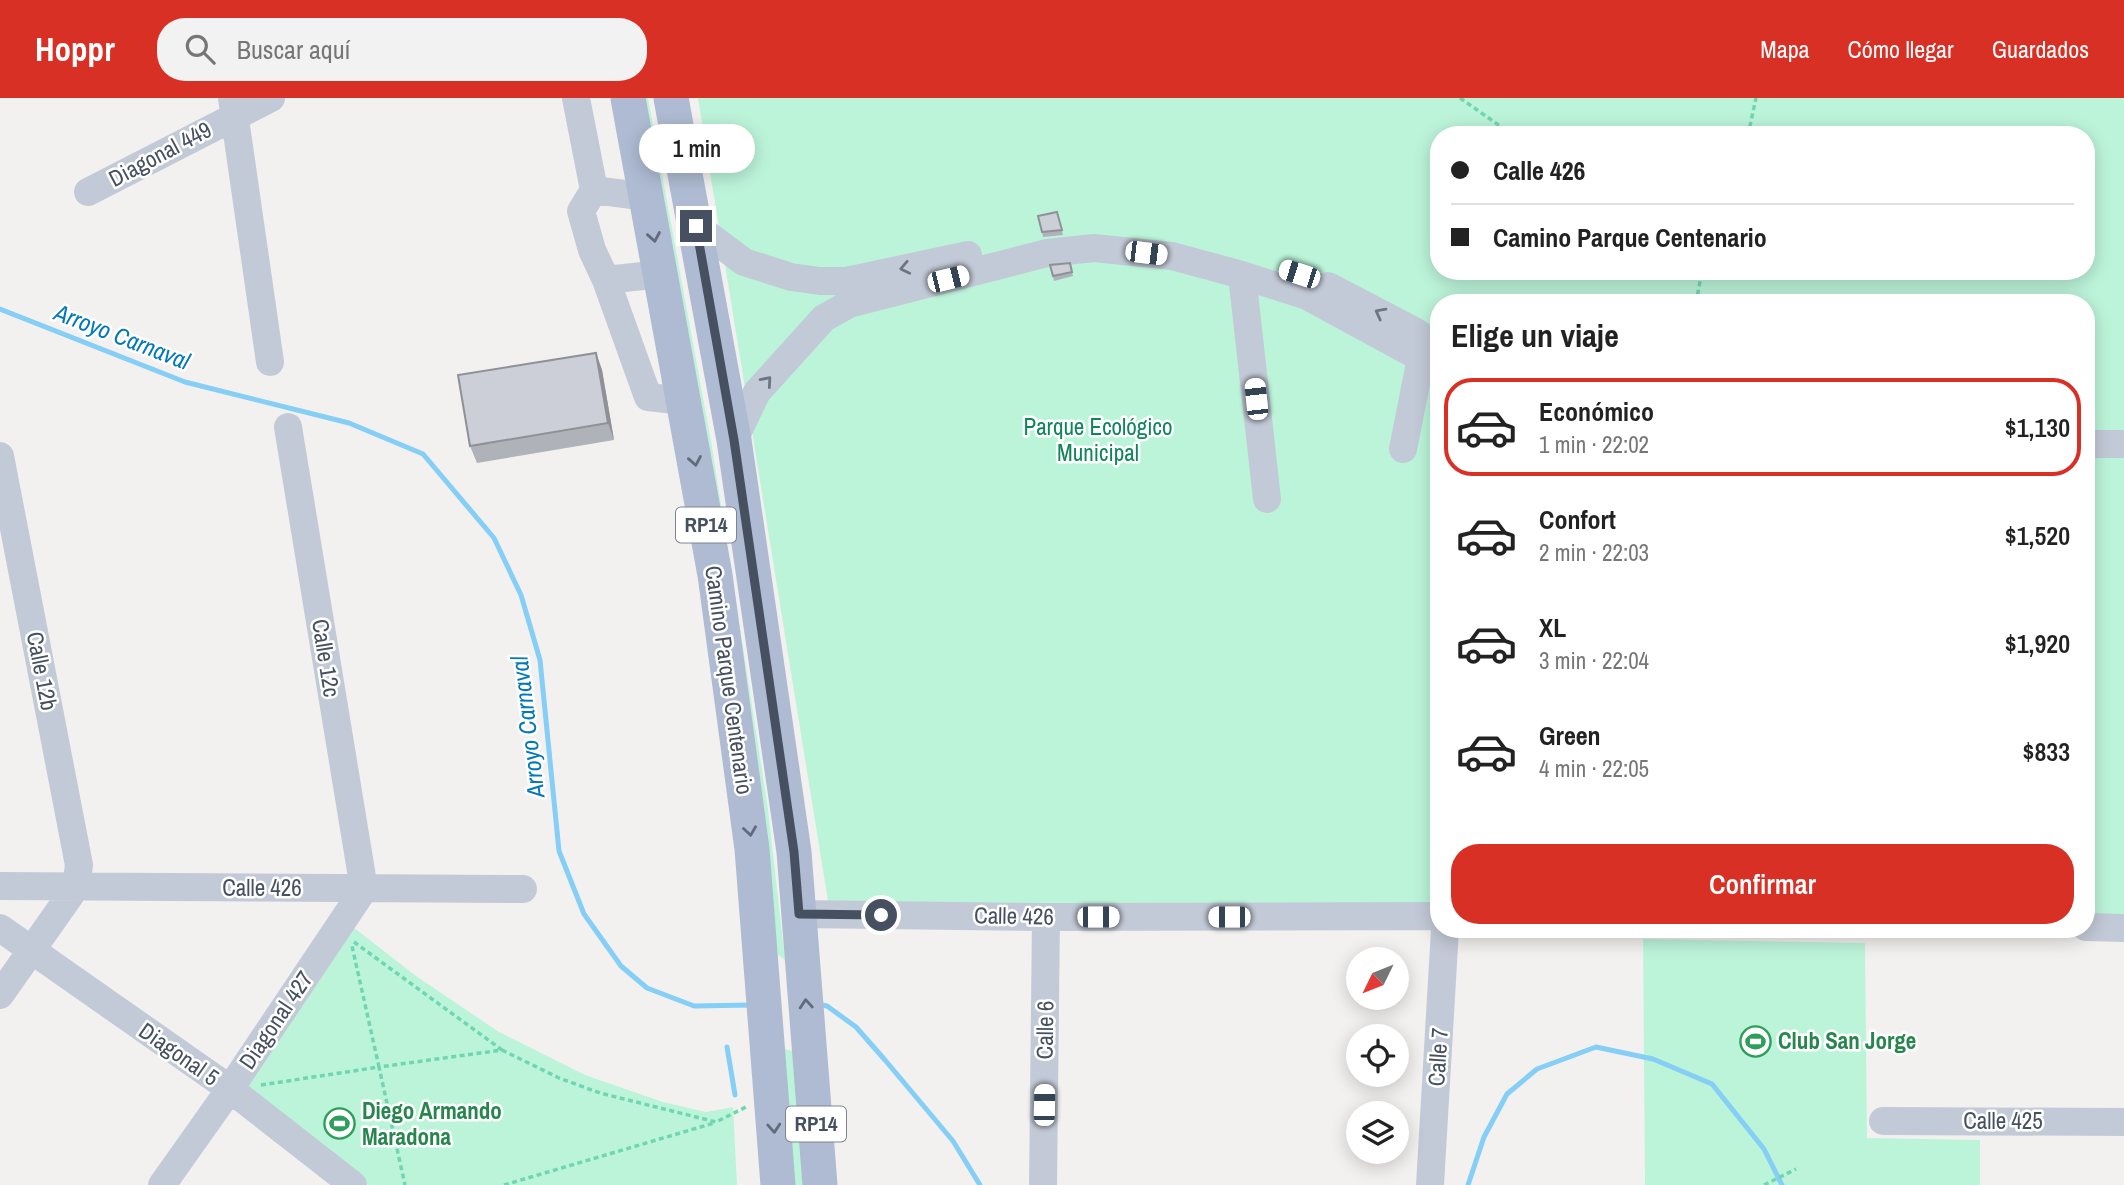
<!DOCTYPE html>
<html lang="es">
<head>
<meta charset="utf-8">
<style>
	:root { --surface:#fff; --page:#f2f2f2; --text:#222; --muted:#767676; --line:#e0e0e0; --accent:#d93025 }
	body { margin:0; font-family:"Archivo Narrow",sans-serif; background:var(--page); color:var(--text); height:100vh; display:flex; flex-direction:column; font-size:26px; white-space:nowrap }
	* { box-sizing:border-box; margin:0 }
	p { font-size:23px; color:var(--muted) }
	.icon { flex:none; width:38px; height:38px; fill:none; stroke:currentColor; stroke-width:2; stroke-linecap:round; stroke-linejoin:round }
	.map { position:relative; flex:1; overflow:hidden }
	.sheet { position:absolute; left:1430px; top:196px; width:665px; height:644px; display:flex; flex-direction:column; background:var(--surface); border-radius:28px; box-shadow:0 4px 18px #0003 }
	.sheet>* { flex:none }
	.top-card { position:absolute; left:1430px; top:28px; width:665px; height:154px; border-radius:28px; box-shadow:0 4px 18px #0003; display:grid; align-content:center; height:154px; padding:0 21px; background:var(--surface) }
	.needle { width:46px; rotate:227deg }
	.controls { position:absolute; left:1346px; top:849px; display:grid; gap:14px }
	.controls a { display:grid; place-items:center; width:63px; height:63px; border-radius:50%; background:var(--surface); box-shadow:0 4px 18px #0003; font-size:35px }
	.end { position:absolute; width:32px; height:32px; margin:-16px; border:9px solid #465060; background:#fff; box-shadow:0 0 0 4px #fff }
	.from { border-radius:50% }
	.bubble { position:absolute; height:49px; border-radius:24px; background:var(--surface); box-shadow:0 4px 18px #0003; font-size:23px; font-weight:600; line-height:49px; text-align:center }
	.car { position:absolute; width:21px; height:42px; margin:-21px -10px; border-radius:9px; box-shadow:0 0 5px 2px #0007; background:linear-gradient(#fff 24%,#345 0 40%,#fff 0 76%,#345 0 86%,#fff 0) }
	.top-card b { display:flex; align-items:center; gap:24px; height:66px; font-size:26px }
	.top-card b+b { border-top:2px solid var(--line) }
	.top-card i { width:18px; height:18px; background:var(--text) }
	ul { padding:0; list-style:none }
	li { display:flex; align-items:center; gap:21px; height:98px; margin:0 14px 10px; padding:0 7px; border:4px solid transparent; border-radius:28px }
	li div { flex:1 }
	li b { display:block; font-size:26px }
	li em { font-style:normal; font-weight:600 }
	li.selected { border-color:var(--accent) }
	li>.icon { width:63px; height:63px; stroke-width:1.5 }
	h2 { padding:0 21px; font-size:32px; line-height:84px }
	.cta { display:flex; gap:14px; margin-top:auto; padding:14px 21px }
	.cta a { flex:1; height:80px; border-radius:28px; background:var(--accent); color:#fff; font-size:28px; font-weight:600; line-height:80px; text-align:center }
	header { display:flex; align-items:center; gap:42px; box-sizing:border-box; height:98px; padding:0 35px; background:var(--accent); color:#fff }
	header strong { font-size:33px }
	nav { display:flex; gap:38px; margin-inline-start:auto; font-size:24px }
	.search { width:490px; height:63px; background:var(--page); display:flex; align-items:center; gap:18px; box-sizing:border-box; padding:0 24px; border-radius:28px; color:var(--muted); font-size:26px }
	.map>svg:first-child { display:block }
	.green { fill:#bcf4da; fill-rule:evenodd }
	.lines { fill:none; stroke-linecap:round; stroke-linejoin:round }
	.stream { stroke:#85cef5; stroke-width:5 }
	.path { stroke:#70d6b2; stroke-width:3.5; stroke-dasharray:5 3.5; stroke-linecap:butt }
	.minor { stroke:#c3cad7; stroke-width:28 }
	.major { stroke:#aebbd2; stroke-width:35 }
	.wall { fill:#afb2b9 }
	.shaded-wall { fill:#8f9196 }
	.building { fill:#cccfd7; stroke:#8f9196; stroke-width:2 }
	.oneway { stroke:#606b7c }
	.oneway2 { stroke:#6c7584 }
	.route { stroke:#465060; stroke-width:9 }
	.labels { text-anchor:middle; stroke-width:5; stroke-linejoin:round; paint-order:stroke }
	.shield { fill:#fff; stroke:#7e8490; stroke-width:2 }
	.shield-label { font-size:21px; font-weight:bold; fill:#465060 }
	.street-label { font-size:23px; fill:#465060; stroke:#fff }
	.park-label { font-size:23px; fill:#0e855a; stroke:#fff }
	.leisure-label { font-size:23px; font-weight:bold; fill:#27864d; stroke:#fff; text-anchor:start }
	.water-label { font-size:24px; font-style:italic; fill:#0078ba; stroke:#fff }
</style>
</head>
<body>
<header>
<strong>Hoppr</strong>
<div class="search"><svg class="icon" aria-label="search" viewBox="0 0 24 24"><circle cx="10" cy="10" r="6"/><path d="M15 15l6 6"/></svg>Buscar aquí</div>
<nav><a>Mapa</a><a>Cómo llegar</a><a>Guardados</a></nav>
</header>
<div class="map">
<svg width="2124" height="1087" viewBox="0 0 2124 1087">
	<rect width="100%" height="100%" fill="#f3f1f0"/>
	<path class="green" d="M637,0h11l64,349 56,362 17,151 -7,-5 -75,-503z
		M698,0h1426v820h-38v-615h-648v606l-610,-8zM1438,37h648v136h-648z
		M353,829l63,49 83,56 86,43 78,27 43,10 27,-5 4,78h-368l-130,-95z
		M1643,841l222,4 2,195 113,2v45h-335z
		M784,951l10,2 11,134h-13z"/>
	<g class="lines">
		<path class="stream" d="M0,211l185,73 164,41 74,31 71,84 27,57 19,65 19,191 25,63 37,52 26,22 47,18 58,-1
			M818,906l9,2 29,21 29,33 68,81 27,44
			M727,949l8,48
			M1468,1087l16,-48 23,-43 30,-25 59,-22 57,12 59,25 52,65 18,36"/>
		<path class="path" d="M1460,0l53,37
			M1748,37l8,-37
			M1696,205l6,-32
			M354,844l148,108 -123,17 26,118
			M502,952l57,28 41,15 116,29 30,-15
			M261,987l118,-18 -27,-121
			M504,1087l210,-62
			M1764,1087l32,-16"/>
		<path class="minor" d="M232,0l38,264
			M576,0l18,92 53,7
			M594,92l-13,21 11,39 14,30 55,-6
			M88,94l183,-94
			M696,128l48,36 47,15 29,4h26l122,-26
			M1242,177l25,224
			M606,182l42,117 36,4
			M1328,188l88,46 22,15
			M734,342l23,-48 67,-74 25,-14 198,-51 47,-5 78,8 70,19 65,21 114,62 17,14
			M2086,346h38
			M1403,351l18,-91
			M0,358l79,409 -3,22 -76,108
			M0,788l523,3
			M799,816l247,3 392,-1
			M2086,829l38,1
			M0,830l230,161 123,96
			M1883,1023l241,1
			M162,1087l68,-96 134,-200 -76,-462
			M1043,1087l3,-268
			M1430,1087l15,-256"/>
		<path class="major" d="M628,0l87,477 37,274 26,336
			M671,0l63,342 60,412 26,333"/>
	</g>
	<path class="wall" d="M1057,114l6,23 -20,2 -1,-5z
		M1070,165l3,13 -19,5 -1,-5z
		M596,255l6,17 12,70 -137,23 -7,-17z"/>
	<path class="shaded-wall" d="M596,255l6,17 12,70 -6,-17z"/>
	<path class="building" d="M1057,114l5,18 -20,2 -4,-16z
		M1070,165l2,9 -19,4 -3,-11z
		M596,255l12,70 -138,23 -12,-71z"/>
	<defs><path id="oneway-chevron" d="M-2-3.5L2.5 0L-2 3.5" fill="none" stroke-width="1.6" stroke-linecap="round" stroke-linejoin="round" transform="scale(1.75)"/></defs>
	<g class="oneway">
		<use href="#oneway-chevron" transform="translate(654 139) rotate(80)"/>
		<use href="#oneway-chevron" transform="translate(695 363) rotate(80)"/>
		<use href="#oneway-chevron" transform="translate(750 733) rotate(82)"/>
		<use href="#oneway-chevron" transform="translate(806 906) rotate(-94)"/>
		<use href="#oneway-chevron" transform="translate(774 1030) rotate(86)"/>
	</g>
	<g class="oneway2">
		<use href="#oneway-chevron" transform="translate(905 170) rotate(168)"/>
		<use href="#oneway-chevron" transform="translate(1380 215) rotate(-152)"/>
		<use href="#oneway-chevron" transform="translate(767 283) rotate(-49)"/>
	</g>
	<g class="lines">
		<path class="route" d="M696,128l38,214 60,412 5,62 82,1"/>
	</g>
	<defs>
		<symbol id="stadium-ring" viewBox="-11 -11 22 22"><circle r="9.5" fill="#fff" stroke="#2e9e5b" stroke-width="1.5"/><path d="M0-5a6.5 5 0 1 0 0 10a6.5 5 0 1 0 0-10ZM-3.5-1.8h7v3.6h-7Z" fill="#2e9e5b"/></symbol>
	</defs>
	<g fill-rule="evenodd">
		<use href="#stadium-ring" x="1738" y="926" width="35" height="35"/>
		<use href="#stadium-ring" x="322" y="1008" width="35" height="35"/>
	</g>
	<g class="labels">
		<g class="shield">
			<rect x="676" y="409.5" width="60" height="35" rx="5"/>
			<rect x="786" y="1008.5" width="60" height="35" rx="5"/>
		</g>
		<g class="shield-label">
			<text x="706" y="434">RP14</text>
			<text x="816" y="1033">RP14</text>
		</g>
		<g class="street-label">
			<text transform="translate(160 56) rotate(-28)" y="8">Diagonal 449</text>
			<text transform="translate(326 560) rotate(81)" y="8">Calle 12c</text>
			<text transform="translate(42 573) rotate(79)" y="8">Calle 12b</text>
			<text transform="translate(729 582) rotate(82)" y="8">Camino Parque Centenario</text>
			<text x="262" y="798">Calle 426</text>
			<text transform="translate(1014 818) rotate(1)" y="8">Calle 426</text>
			<text transform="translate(276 922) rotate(-56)" y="8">Diagonal 427</text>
			<text transform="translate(1045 932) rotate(-89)" y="8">Calle 6</text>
			<text transform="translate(179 956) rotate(35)" y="8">Diagonal 5</text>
			<text transform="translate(1438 959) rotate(-86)" y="8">Calle 7</text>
			<text x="2003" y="1031">Calle 425</text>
		</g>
		<g class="park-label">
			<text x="1098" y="337">Parque Ecológico<tspan x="1098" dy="26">Municipal</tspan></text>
		</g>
		<g class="leisure-label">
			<text x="1778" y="951">Club San Jorge</text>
			<text x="362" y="1021">Diego Armando<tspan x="362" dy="26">Maradona</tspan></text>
		</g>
		<g class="water-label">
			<text transform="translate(122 239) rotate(21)" y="8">Arroyo Carnaval</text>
			<text transform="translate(528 629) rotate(-97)" y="8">Arroyo Carnaval</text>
		</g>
	</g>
</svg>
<div class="controls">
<a><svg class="needle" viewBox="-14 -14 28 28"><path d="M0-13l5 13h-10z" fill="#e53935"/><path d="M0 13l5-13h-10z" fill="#767676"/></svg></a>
<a><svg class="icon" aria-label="locate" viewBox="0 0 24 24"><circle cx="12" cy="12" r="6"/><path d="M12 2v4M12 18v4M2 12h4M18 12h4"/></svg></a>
<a><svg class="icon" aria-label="layers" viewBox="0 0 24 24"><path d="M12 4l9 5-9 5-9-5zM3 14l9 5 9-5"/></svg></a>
</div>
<i class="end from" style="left:881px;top:817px"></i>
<i class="end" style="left:696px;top:128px"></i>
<div class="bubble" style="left:639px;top:26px;width:116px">1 min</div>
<i class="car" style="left:1146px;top:155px;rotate:97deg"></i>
<i class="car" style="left:1299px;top:176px;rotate:288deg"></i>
<i class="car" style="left:948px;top:181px;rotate:76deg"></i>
<i class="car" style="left:1256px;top:301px;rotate:354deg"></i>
<i class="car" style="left:1098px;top:819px;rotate:90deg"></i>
<i class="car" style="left:1229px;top:819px;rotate:270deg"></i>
<i class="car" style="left:1044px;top:1007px;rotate:1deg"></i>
<div class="top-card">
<b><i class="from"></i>Calle 426</b>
<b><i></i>Camino Parque Centenario</b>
</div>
<section class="sheet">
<h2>Elige un viaje</h2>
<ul>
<li class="selected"><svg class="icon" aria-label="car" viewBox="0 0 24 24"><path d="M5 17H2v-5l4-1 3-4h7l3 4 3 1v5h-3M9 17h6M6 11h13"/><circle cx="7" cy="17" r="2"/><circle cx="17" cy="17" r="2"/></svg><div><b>Económico</b><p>1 min · 22:02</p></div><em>$1,130</em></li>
<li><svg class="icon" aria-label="car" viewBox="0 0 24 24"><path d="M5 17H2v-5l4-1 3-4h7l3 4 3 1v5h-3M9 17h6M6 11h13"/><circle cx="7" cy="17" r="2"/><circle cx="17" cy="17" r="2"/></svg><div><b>Confort</b><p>2 min · 22:03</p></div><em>$1,520</em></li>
<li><svg class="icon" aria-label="car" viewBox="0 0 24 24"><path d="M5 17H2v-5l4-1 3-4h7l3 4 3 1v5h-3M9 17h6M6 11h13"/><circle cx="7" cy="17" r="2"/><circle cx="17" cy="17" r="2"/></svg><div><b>XL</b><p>3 min · 22:04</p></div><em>$1,920</em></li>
<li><svg class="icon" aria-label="car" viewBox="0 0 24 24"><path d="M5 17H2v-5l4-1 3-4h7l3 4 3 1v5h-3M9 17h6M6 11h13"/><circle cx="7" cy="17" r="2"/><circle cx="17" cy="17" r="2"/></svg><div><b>Green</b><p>4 min · 22:05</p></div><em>$833</em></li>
</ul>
<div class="cta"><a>Confirmar</a></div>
</section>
</div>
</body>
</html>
